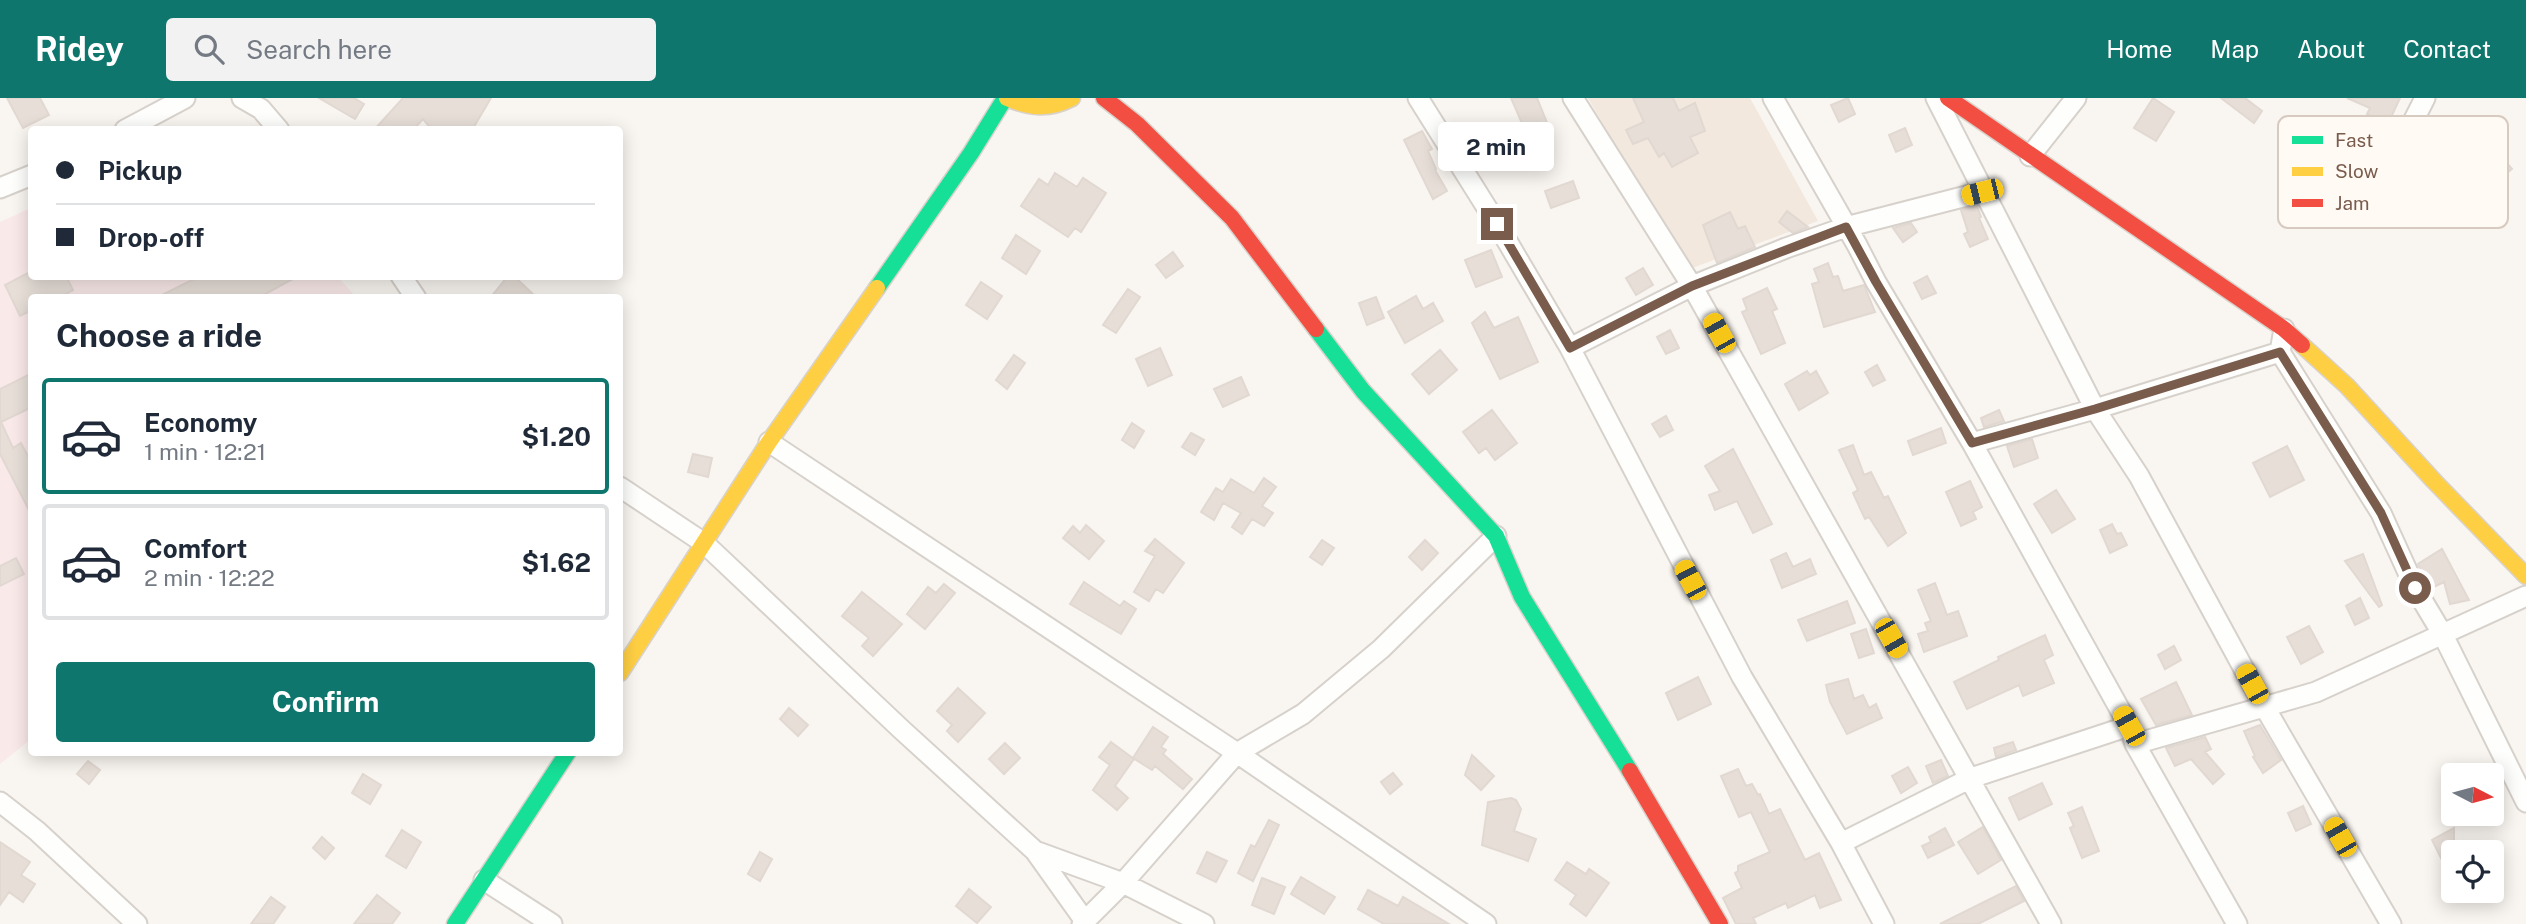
<!DOCTYPE html>
<html lang="en">
<head>
<meta charset="utf-8">
<style>
	:root { --surface:#fff; --page:#f2f2f3; --text:#1f2937; --muted:#747a83; --line:#e0e1e3; --accent:#0f766e }
	body { margin:0; font-family:"Public Sans",sans-serif; background:var(--page); color:var(--text); height:100vh; display:flex; flex-direction:column; font-size:26px; white-space:nowrap }
	* { box-sizing:border-box; margin:0 }
	p { font-size:23px; color:var(--muted) }
	.icon { flex:none; width:38px; height:38px; fill:none; stroke:currentColor; stroke-width:2; stroke-linecap:round; stroke-linejoin:round }
	.map { position:relative; flex:1; overflow:hidden }
	.sheet { position:absolute; left:28px; top:196px; width:595px; height:462px; display:flex; flex-direction:column; background:var(--surface); border-radius:7px; box-shadow:0 4px 18px #0003 }
	.sheet>* { flex:none }
	.guide { position:absolute; left:28px; top:28px; width:595px; height:154px; border-radius:7px; box-shadow:0 4px 18px #0003; display:grid; align-content:center; height:154px; padding:0 28px; background:var(--surface) }
	.needle { width:46px; rotate:96deg }
	.fabs { position:absolute; left:2441px; top:665px; display:grid; gap:14px }
	.fabs a { display:grid; place-items:center; width:63px; height:63px; border-radius:7px; background:var(--surface); box-shadow:0 4px 18px #0003; font-size:35px }
	.end { position:absolute; width:32px; height:32px; margin:-16px; border:9px solid #7a5c4d; background:#fff; box-shadow:0 0 0 4px #fff }
	.from { border-radius:50% }
	.bubble { position:absolute; height:49px; border-radius:7px; background:var(--surface); box-shadow:0 4px 18px #0003; font-size:23px; font-weight:700; line-height:49px; text-align:center }
	.car { position:absolute; width:21px; height:42px; margin:-21px -10px; border-radius:9px; box-shadow:0 0 5px 2px #0007; background:linear-gradient(#f5c518 24%,#345 0 40%,#f5c518 0 76%,#345 0 86%,#f5c518 0) }
	.guide b { display:flex; align-items:center; gap:24px; height:66px; font-size:26px }
	.guide b+b { border-top:2px solid var(--line) }
	.guide i { width:18px; height:18px; background:var(--text) }
	ul { padding:0; list-style:none }
	li { display:flex; align-items:center; gap:21px; height:116px; margin:0 14px 10px; padding:0 14px; border:4px solid var(--line); border-radius:7px }
	li div { flex:1 }
	li b { display:block; font-size:26px }
	li em { font-style:normal; font-weight:700 }
	li.selected { border-color:var(--accent) }
	li>.icon { width:63px; height:63px; stroke-width:1.5 }
	h2 { padding:0 28px; font-size:32px; line-height:84px }
	.action { display:flex; gap:14px; margin-top:auto; padding:14px 28px }
	.action a { flex:1; height:80px; border-radius:7px; background:var(--accent); color:#fff; font-size:28px; font-weight:700; line-height:80px; text-align:center }
	header { display:flex; align-items:center; gap:42px; box-sizing:border-box; height:98px; padding:0 35px; background:var(--accent); color:#fff }
	header strong { font-size:33px }
	nav { display:flex; gap:38px; margin-inline-start:auto; font-size:24px }
	.search { width:490px; height:63px; background:var(--page); display:flex; align-items:center; gap:18px; box-sizing:border-box; padding:0 24px; border-radius:7px; color:var(--muted); font-size:26px }
	.map>svg:first-child { display:block }
	.residential { fill:#f2e8de }
	.medical { fill:#fae9e9 }
	.building { fill:#e6ded7; stroke:#e2d8d2; stroke-width:2 }
	.lines { fill:none; stroke-linecap:round; stroke-linejoin:round }
	.street-casing { stroke:#d7d1cb; stroke-width:23 }
	.fast-casing { stroke:#d9d2cb; stroke-width:19 }
	.slow-casing { stroke:#d9d2cb; stroke-width:19 }
	.jam-casing { stroke:#d9d2cb; stroke-width:19 }
	.street { stroke:#fefefd; stroke-width:19 }
	.fast { stroke:#16e098; stroke-width:16 }
	.slow { stroke:#ffcf43; stroke-width:16 }
	.jam { stroke:#f24e42; stroke-width:16 }
	.route { stroke:#7a5c4d; stroke-width:9 }
	.key { fill:#fffaf3; stroke:#d7cbc1; stroke-width:2 }
	.key-label { font-size:19px; fill:#7a5c4d }
</style>
</head>
<body>
<header>
<strong>Ridey</strong>
<div class="search"><svg class="icon" aria-label="search" viewBox="0 0 24 24"><circle cx="10" cy="10" r="6"/><path d="M15 15l6 6"/></svg>Search here</div>
<nav><a>Home</a><a>Map</a><a>About</a><a>Contact</a></nav>
</header>
<div class="map">
<svg width="2526" height="826" viewBox="0 0 2526 826">
	<rect width="100%" height="100%" fill="#f9f5f0"/>
	<path class="residential" d="M1588,0h162l68,123 -131,49z"/>
	<path class="medical" d="M31,110l1,68 306,1 18,20 -324,1 -1,441 -31,25v-542z"/>
	<path class="building" d="M7,0h33l9,17 -26,13z
		M319,0h35l10,6 -9,15z
		M403,0h88l-19,32h-40l-9,-11 -10,11h-39z
		M1511,0h26l15,37 -21,9z
		M1633,0h40l6,13 16,-8 10,28 -15,6 8,16 -26,14 -8,-14 -5,4 -11,-19 -15,6 -7,-14 18,-8z
		M1848,0l7,16 -16,8 -8,-17z
		M2153,0l21,14 -18,29 -22,-13z
		M2221,0h24l17,13 -8,12z
		M2347,0h53l-12,26 -21,-10 3,-6z
		M1905,30l7,17 -16,7 -7,-17z
		M1422,33l10,18 -4,2 8,18 -1,1 12,21 -14,8 -29,-59z
		M2492,48l20,23 -17,14 -4,-4 -9,8 -16,-18z
		M1055,75l22,14 6,-9 23,15 -25,39 -6,-4 -7,9 -47,-31 18,-27 9,6z
		M1573,83l6,17 -28,10 -6,-17z
		M1977,108l4,11 -2,1 9,21 -18,8 -6,-13 4,-2 -7,-22z
		M1787,113l21,16 -15,6 -14,-11z
		M1730,114l8,17 7,-3 10,21 -38,16 -14,-38z
		M1911,125l6,9 -14,10 -10,-14z
		M1016,137l24,16 -14,23 -24,-16z
		M1491,152l11,27 -26,10 -11,-27z
		M1173,154l10,14 -17,12 -10,-13z
		M1828,165l5,14 5,-1 5,15 21,-6 11,27 -51,15 -12,-43 7,-2 -5,-13z
		M1643,170l10,17 -17,10 -10,-17z
		M32,173v5h34l7,14 -15,8h-26v12l-12,6 -15,-31z
		M200,178h98l-40,22h-102z
		M508,178h6l23,22h-47z
		M1927,178l9,17 -14,6 -8,-16z
		M981,184l21,14 -15,23 -21,-14z
		M1767,190l10,21 -5,2 13,32 -24,11 -19,-42 5,-2 -4,-11z
		M1128,191l12,8 -24,36 -13,-8z
		M1416,198l7,13 10,-6 10,18 -38,22 -17,-31z
		M1376,199l8,21 -17,7 -8,-22z
		M1485,214l9,16 24,-11 20,45 -38,17 -28,-56z
		M1670,232l9,18 -13,6 -9,-17z
		M1160,250l12,27 -24,11 -12,-27z
		M1440,252l17,20 -28,24 -17,-20z
		M1014,257l11,8 -18,26 -11,-9z
		M1877,267l8,15 -12,6 -8,-14z
		M1807,273l3,4 6,-4 12,22 -29,17 -14,-26z
		M32,275v34l-31,15 12,26 8,-5 11,21v52l-32,-62v-65z
		M1241,279l8,18 -26,12 -9,-18z
		M1492,312l25,33 -22,17 -9,-12 -7,5 -16,-21z
		M1999,312l5,11 -20,6 -3,-9z
		M1666,318l7,14 -13,7 -8,-13z
		M1132,325l12,8 -10,17 -12,-8z
		M1941,330l5,15 -33,12 -5,-14z
		M1191,335l13,7 -9,15 -13,-8z
		M2032,341l6,19 -24,9 -7,-21z
		M1853,347l11,30 7,-3 13,26 4,-2 18,37 -18,13 -19,-29 -4,2 -12,-26 5,-3 -19,-40z
		M2287,348l17,34 -34,17 -17,-34z
		M1733,351l39,75 -19,9 -16,-32 -22,9 -6,-15 11,-4 -15,-25z
		M693,356l19,4 -4,19 -20,-5z
		M1264,380l12,9 -14,19 11,7 -9,13 -12,-7 -10,15 -10,-7 9,-14 -18,-10 -9,17 -13,-8 15,-24 7,4 8,-13 23,14z
		M1970,383l12,26 -9,5 3,7 -15,7 -15,-34z
		M2056,392l19,29 -23,14 -18,-29z
		M2112,426l5,10 4,-1 6,12 -17,8 -10,-23z
		M1086,427l18,16 -15,18 -26,-21 10,-12 7,7z
		M1155,441l29,24 -21,30 -7,-4 -7,12 -15,-9 21,-36 -10,-5z
		M1322,442l12,8 -12,17 -12,-8z
		M1425,442l13,13 -16,17 -13,-13z
		M2442,451l27,51 -19,4 -6,-22 -14,7 -4,-7 -8,-18z
		M1786,455l7,14 17,-8 6,15 -34,14 -11,-28z
		M2363,456l19,51 -3,2 -34,-46z
		M16,460l8,16 -24,12v-20z
		M1084,484l36,24 4,-5 12,8 -15,25 -51,-30z
		M1935,485l12,32 11,-4 9,25 -43,16 -6,-18 10,-3 -3,-8 6,-2 -13,-31z
		M944,486l11,9 -30,36 -18,-15 21,-27 8,6z
		M862,494l40,32 -29,32 -11,-10 7,-8 -27,-22z
		M2360,500l9,20 -14,7 -9,-19z
		M1847,503l8,22 -48,18 -9,-21z
		M2309,528l14,26 -22,12 -14,-27z
		M1866,531l8,24 -15,5 -8,-24z
		M2045,537l8,20 -9,5 10,23 -31,13 -4,-11 -52,24 -13,-27 45,-22 -1,-3z
		M2174,548l7,14 -16,9 -7,-14z
		M1698,579l13,27 -33,16 -12,-27z
		M1848,581l6,20 9,-4 6,13 7,-4 6,14 -35,16 -17,-32 -4,-17z
		M2176,584l16,33 -36,10 -15,-26z
		M958,590l27,25 -27,29 -11,-11 5,-6 -15,-14z
		M789,610l19,17 -10,11 -18,-17z
		M2260,627l21,35 -18,13 -10,-16 2,-1 -11,-25z
		M1153,629l15,10 -7,10 5,3 -3,4 29,25 -9,10 -28,-23 -3,4 -19,-12z
		M2205,639l6,12 -6,3 19,22 -11,10 -22,-25 -16,7 -9,-18z
		M1111,644l23,17 -19,27 13,12 -11,12 -24,-20 17,-25 -11,-8z
		M2013,644l3,8 -20,7 -2,-9z
		M1005,645l15,15 -16,16 -15,-15z
		M1472,657l22,21 -13,14 -16,-15z
		M1941,662l7,16 -15,7 -7,-17z
		M88,663l12,9 -11,14 -12,-10z
		M1908,669l9,16 -16,10 -9,-17z
		M1738,671l8,17 6,-2 6,11 2,-1 9,20 11,-5 25,51 14,-7 22,47 -21,8 -5,-13 -27,13 -2,-5 -33,15 3,6h-20l-13,-26 19,-10 -7,-15 3,-2v-5l32,-14 -19,-40 -12,5 -18,-41z
		M1393,675l9,11 -12,10 -9,-12z
		M363,676l18,11 -11,19 -18,-11z
		M2042,685l10,21 -33,16 -10,-22z
		M1511,700l5,2 5,9 -7,22 22,8 -8,22 -46,-16 6,-43z
		M2303,708l8,18 -15,7 -8,-18z
		M2082,709l17,44 -17,7 -12,-30 4,-2 -6,-13z
		M1269,722l10,5 -26,56 -15,-8 13,-28 4,2z
		M1983,729l18,33 -23,14 -20,-32z
		M1945,730l9,17 -26,13 -6,-12 9,-4 -2,-5z
		M2454,730v56l-22,-44z
		M402,732l19,12 -15,26 -20,-12z
		M322,739l12,11 -9,11 -12,-11z
		M0,744l30,20 -9,13 14,9 -12,18 -14,-10 -9,13z
		M760,754l12,7 -12,22 -12,-7z
		M1207,754l20,9 -11,21 -19,-9z
		M1567,764l19,12 3,-5 20,14 -23,33 -16,-12 6,-9 -21,-15z
		M1301,779l34,20 -11,17 -33,-20z
		M1262,780l23,9 -11,27 -22,-9z
		M2016,788l8,15 -46,23h-38z
		M969,791l22,18 -14,16 -21,-17z
		M1368,792l30,16 5,-9 46,27h-65l-26,-15z
		M377,797l23,18 -8,11h-38z
		M271,799l14,10 -12,17h-22z"/>
	<g class="lines">
		<defs>
			<path id="street" d="M242,0l19,11 18,21
				M1418,0l79,126 73,124 172,329 99,166 43,81
				M1573,0l119,188 359,638
				M1773,0l84,147 19,37 96,161 157,283 6,18 102,180
				M1936,0l159,311 44,67 125,230 127,218
				M125,32l60,-32
				M2397,55l28,-55
				M2030,58l46,-58
				M0,90l32,-13
				M401,178l15,22
				M2284,231l-4,23 101,161 34,75 28,47 83,167
				M1570,250l122,-62 94,-38 60,-21 136,-35
				M769,344l468,311 249,171
				M1972,345l123,-34 185,-57
				M620,389l84,56 198,187 133,121 88,32 81,41
				M2135,646l181,-52 210,-96
				M0,704l37,29 100,93
				M1841,745l130,-65 158,-52
				M1035,753l52,73
				M484,782l68,44
				M1082,826l41,-41 114,-130 66,-39 78,-65 115,-113"/>
			<path id="fast" d="M877,190l94,-135 34,-55
				M1316,231l47,62 133,145 26,61 108,174
				M455,826l113,-172"/>
			<path id="slow" d="M1007,0c23,10 42,12 65,0
				M2302,247l45,41 87,95 92,95
				M620,575l149,-231 108,-154"/>
			<path id="jam" d="M1104,0l33,26 95,94 84,111
				M1948,0l336,231 18,16
				M1630,673l90,153"/>
		</defs>
		<use href="#street" class="street-casing"/>
		<use href="#fast" class="fast-casing"/>
		<use href="#slow" class="slow-casing"/>
		<use href="#jam" class="jam-casing"/>
		<use href="#street" class="street"/>
		<use href="#fast" class="fast"/>
		<use href="#slow" class="slow"/>
		<use href="#jam" class="jam"/>
	</g>
	<g class="lines">
		<path class="route" d="M1497,126l73,124 122,-62 154,-59 30,55 96,161 123,-34 185,-57 101,161 34,75"/>
	</g>
	<rect x="2278" y="18" width="230" height="112" rx="10" class="key"/>
	<rect x="2292" y="38" width="31" height="8" fill="#16e098"/>
	<rect x="2292" y="69" width="31" height="9" fill="#ffcf43"/>
	<rect x="2292" y="101" width="31" height="8" fill="#f24e42"/>
	<g class="key-label">
		<text x="2335" y="49">Fast</text>
		<text x="2335" y="80">Slow</text>
		<text x="2335" y="112">Jam</text>
	</g>
</svg>
<div class="fabs">
<a><svg class="needle" viewBox="-14 -14 28 28"><path d="M0-13l5 13h-10z" fill="#e53935"/><path d="M0 13l5-13h-10z" fill="#747a83"/></svg></a>
<a><svg class="icon" aria-label="locate" viewBox="0 0 24 24"><circle cx="12" cy="12" r="6"/><path d="M12 2v4M12 18v4M2 12h4M18 12h4"/></svg></a>
</div>
<i class="end from" style="left:2415px;top:490px"></i>
<i class="end" style="left:1497px;top:126px"></i>
<div class="bubble" style="left:1438px;top:24px;width:116px">2 min</div>
<i class="car" style="left:1982px;top:94px;rotate:256deg"></i>
<i class="car" style="left:1719px;top:235px;rotate:331deg"></i>
<i class="car" style="left:1690px;top:482px;rotate:332deg"></i>
<i class="car" style="left:1891px;top:540px;rotate:150deg"></i>
<i class="car" style="left:2252px;top:586px;rotate:331deg"></i>
<i class="car" style="left:2129px;top:628px;rotate:331deg"></i>
<i class="car" style="left:2340px;top:739px;rotate:330deg"></i>
<div class="guide">
<b><i class="from"></i>Pickup</b>
<b><i></i>Drop-off</b>
</div>
<section class="sheet">
<h2>Choose a ride</h2>
<ul>
<li class="selected"><svg class="icon" aria-label="car" viewBox="0 0 24 24"><path d="M5 17H2v-5l4-1 3-4h7l3 4 3 1v5h-3M9 17h6M6 11h13"/><circle cx="7" cy="17" r="2"/><circle cx="17" cy="17" r="2"/></svg><div><b>Economy</b><p>1 min · 12:21</p></div><em>$1.20</em></li>
<li><svg class="icon" aria-label="car" viewBox="0 0 24 24"><path d="M5 17H2v-5l4-1 3-4h7l3 4 3 1v5h-3M9 17h6M6 11h13"/><circle cx="7" cy="17" r="2"/><circle cx="17" cy="17" r="2"/></svg><div><b>Comfort</b><p>2 min · 12:22</p></div><em>$1.62</em></li>
</ul>
<div class="action"><a>Confirm</a></div>
</section>
</div>
</body>
</html>
